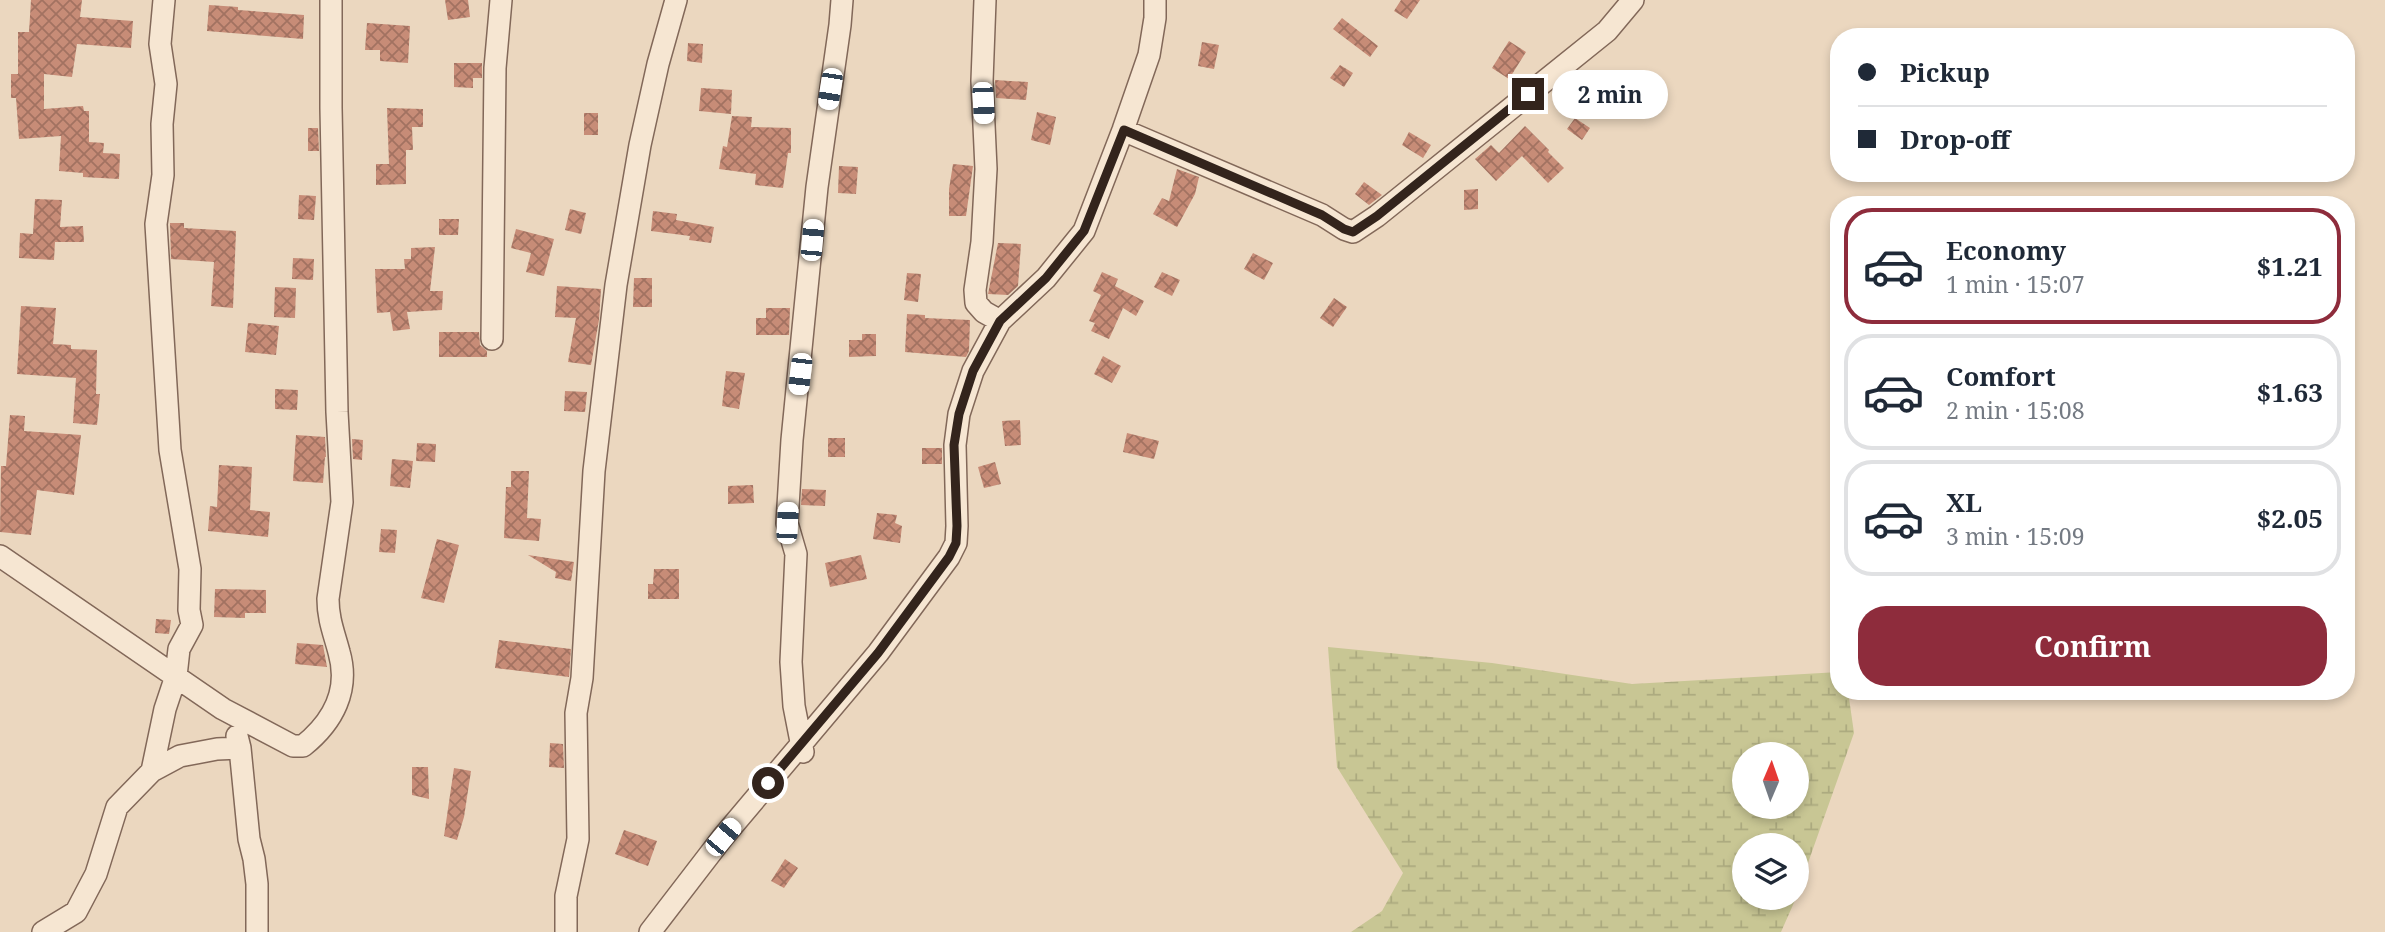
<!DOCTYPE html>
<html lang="en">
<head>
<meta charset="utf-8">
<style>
	:root { --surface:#fff; --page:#f2f2f3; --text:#1f2937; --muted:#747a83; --line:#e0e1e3; --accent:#8e2c3c }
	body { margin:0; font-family:"Noto Serif",serif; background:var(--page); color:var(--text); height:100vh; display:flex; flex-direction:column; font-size:26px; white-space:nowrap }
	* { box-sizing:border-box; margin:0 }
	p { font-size:23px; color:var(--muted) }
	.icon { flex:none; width:38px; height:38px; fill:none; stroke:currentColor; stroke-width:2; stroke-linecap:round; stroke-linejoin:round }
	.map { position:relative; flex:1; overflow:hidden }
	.sheet { position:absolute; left:1830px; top:196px; width:525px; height:504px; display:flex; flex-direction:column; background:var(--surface); border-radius:28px; box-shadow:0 4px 10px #0003 }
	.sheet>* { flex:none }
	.top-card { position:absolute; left:1830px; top:28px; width:525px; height:154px; border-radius:28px; box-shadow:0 4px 10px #0003; display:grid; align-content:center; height:154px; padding:0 28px; background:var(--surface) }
	.needle { width:46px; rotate:2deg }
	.controls { position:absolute; left:1732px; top:742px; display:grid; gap:14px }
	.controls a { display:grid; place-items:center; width:77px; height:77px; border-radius:50%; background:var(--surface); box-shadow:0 4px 10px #0003; font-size:35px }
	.end { position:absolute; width:32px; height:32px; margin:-16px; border:9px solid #33241c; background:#fff; box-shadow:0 0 0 4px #fff }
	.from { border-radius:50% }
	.bubble { position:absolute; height:49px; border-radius:24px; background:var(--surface); box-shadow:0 4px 10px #0003; font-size:23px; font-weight:700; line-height:49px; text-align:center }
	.car { position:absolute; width:21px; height:42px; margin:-21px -10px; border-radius:9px; box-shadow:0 0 5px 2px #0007; background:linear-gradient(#fff 24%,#345 0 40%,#fff 0 76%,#345 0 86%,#fff 0) }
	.top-card b { display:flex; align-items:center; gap:24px; height:66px; font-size:26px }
	.top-card b+b { border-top:2px solid var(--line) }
	.top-card i { width:18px; height:18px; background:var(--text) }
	ul { padding:12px 0 0; list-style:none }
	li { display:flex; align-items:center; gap:21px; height:116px; margin:0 14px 10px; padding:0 14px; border:4px solid var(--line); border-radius:28px }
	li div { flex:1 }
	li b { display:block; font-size:26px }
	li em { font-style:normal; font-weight:700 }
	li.current { border-color:var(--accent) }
	li>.icon { width:63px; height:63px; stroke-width:1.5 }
	.primary-button { display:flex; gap:14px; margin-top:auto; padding:14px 28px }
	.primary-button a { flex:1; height:80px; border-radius:28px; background:var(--accent); color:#fff; font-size:28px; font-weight:700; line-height:80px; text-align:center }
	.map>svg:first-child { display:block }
	.wetland { fill:url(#wetland-marsh); fill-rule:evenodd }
	.building { fill:url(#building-cross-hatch) }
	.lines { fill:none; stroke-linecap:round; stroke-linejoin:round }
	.street-casing { stroke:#826859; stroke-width:24 }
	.street { stroke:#f6e6d2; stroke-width:21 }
	.route { stroke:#33241c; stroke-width:9 }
</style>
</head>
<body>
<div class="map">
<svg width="2385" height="932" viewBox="0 0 2385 932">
	<defs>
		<pattern id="wetland-marsh" width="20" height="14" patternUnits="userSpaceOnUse" patternTransform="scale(1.75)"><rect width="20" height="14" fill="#c8c694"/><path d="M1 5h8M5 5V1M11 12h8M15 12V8" fill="none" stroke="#acaa7f"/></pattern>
		<pattern id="building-cross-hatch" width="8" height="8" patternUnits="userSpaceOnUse" patternTransform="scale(1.75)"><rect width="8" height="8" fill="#c78c77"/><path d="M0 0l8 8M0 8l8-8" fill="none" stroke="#a27261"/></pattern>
	</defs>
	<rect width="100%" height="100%" fill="#ebd7bf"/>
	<path class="wetland" d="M1328,647l164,16 140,21 207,-12v19h9l6,42 -57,161v-49h-52v53h51l-15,34h-430l31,-21 21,-38 -66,-106zM1745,754h52v53h-52z"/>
	<path class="building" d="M31,0h51l-2,17 53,4 -2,27 -54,-4 -5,33 -28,-3v35l39,-3 1,5h5v31l15,1 -1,10 17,1 -1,25 -36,-2v-4l-24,-2 2,-35 -42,3 -3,-41h-5v-24h7v-42h11z
		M445,0h23l2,17 -22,3z
		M1401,0h19l-13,19 -13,-8z
		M209,5l29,2v3l66,5 -1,24 -96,-8z
		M1342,18l36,28 -8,11 -37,-28z
		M367,23l43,3 -2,37 -28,-2v-11h-15z
		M1509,41l17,11 -17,27 -17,-11z
		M1202,42l17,3 -5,24 -16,-3z
		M688,43l15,1 -1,19 -15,-2z
		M454,63h28v15h-9v10l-19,-1z
		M1340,65l13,8 -9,14 -14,-9z
		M995,80l33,2 -2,18 -30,-2z
		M701,88l31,2 -1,24 -32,-3z
		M387,108l36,1v18h-11l1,23h-7v34l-30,1v-21h13z
		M1037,112l19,5 -6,28 -19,-5z
		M584,113h14v22h-14z
		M732,116l20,1 -1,10 40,1v25h-3l-5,35 -28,-3 1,-11 -37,-5 4,-23 4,1z
		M1575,118l15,10 -8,12 -15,-11z
		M1525,126l24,24 -1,2 16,16 -16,15 -26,-27 -26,25 -21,-22 16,-14 8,8z
		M308,128h10l1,23h-11z
		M1409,132l22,13 -8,13 -21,-13z
		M953,164l20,2 -7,50h-17v-27z
		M839,166l19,1 -2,27 -18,-1z
		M1177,169l22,8 -4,17 -18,33 -24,-13 9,-16 7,3z
		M1364,182l18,13 -13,10 -14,-11z
		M1478,189v20l-14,1v-20z
		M299,195l17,1 -2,24 -16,-1z
		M35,199l27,1 -2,27 23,-1 1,16h-29l-1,18 -35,-2 1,-25 13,1z
		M570,209l16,4 -5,21 -16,-4z
		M653,211l24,3 -1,6 38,7 -3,16 -22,-3 1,-4 -39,-5z
		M439,219h20l-1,16h-19z
		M170,223h14v5l52,3 -3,77 -22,-2 3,-44 -43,-3z
		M516,229l38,10 -10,37 -18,-4 5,-19 -20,-5z
		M998,243l23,1 -3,42 -10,9 -20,-1z
		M435,247l-5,44h13l-1,19 -35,2 3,17 -17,2 -3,-19 -13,1 -2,-44h30l-1,-10h7v-11z
		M1253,253l20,10 -9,17 -20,-11z
		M293,258l21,1 -1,21 -21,-1z
		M1102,272l16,7 -3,7 29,15 -8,15 -13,-8 -14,31 -18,-8 4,-8 -6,-2 12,-26 -8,-4z
		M1162,272l18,8 -8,16 -18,-9z
		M907,273l14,1 -3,28 -14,-2z
		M634,278h18v29h-19z
		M557,286l44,3 -2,31 -8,45 -23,-3 8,-44 -21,-1z
		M275,287l21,1 -1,30 -21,-1z
		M1334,298l13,9 -14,20 -13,-9z
		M21,306l35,2 -3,36 18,1v4l26,1 -1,44h4l-3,31 -24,-2 3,-45 -59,-4z
		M766,308h24l-1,27h-33v-17h10z
		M907,314l18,1v3l45,2 -1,31 -3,6 -61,-5z
		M248,323l31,3 -3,29 -31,-3z
		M439,332h40l1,13 7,6v6h-48z
		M862,334h14v22l-27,1v-17h13z
		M1103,356l18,10 -9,17 -18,-9z
		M726,371l19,2 -6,36 -17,-3z
		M275,389l23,1 -1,20 -22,-1z
		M565,391l22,1 -2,20 -21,-1z
		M10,415l15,1 -1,15 57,4 -7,60 -37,-5 -6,45 -31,-3 1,-66h5z
		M1020,420l1,25 -16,1 -3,-25z
		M1127,433l32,8 -5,18 -31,-7z
		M296,435l29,2 1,20h-1l-2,26 -30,-2z
		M828,438h17v19h-17z
		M352,439l11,1 -1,20 -9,-1z
		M417,443l19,1 -1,18 -19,-1z
		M922,448h20v16h-20z
		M392,459l21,2 -3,27 -20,-2z
		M995,462l6,22 -17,4 -6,-21z
		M219,465l33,2 -2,43 20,2 -2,25 -60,-6 2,-25 7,1z
		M511,471h18l-2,47 14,1 -2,22 -35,-3 2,-51h5z
		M753,485l1,18 -26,1v-18z
		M802,489l24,1 -1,16 -24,-1z
		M877,513l20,2 -2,8 7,3 -2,17 -27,-4z
		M381,529l16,1 -2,23 -16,-1z
		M437,539l22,6 -15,58 -23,-5z
		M528,555l46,7 -3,19 -16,-3 1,-6z
		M861,555l6,24 -37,8 -5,-24z
		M654,569h25v30h-31v-15h5z
		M215,589l51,1v23h-21v5l-31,-1z
		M156,619l15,1 -2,14 -14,-1z
		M499,640l72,9 -2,28 -74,-9z
		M297,643l26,2 4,22 -32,-3z
		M550,743l13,1 1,24 -15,-1z
		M412,767h16l1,32 -17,-4z
		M454,768l17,3 -7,46 -7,23 -13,-4z
		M624,830l33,11 -9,25 -33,-12z
		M785,859l13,9 -14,20 -13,-7z"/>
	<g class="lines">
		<defs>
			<path id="street" d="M985,0l-3,81 4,88 -4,73 -7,48 1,13 8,9 16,9
				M1123,130l199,85 22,14 9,3 24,-16 230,-185 26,-31
				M492,339l3,-271 6,-68
				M0,556l223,153 70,37h10c30,-24 47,-56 36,-94 -5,-19 -11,-33 -11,-53l14,-97 -5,-90 -6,-304v-108
				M237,736l3,12 9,91 5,20 3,25v48
				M803,752l-9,-46 -3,-44 5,-108 -9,-31 5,-83 25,-253 23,-162 2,-25
				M152,771l13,-62 11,-33 3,-27 13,-24 -3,-15 1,-41 -20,-119 -14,-226 7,-49 -1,-51 4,-40 -6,-40 4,-44
				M43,932l33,-20 20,-38 21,-67 35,-36 28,-15 37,-7 23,-1
				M566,932v-36l12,-57 -2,-126 6,-35 12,-207 22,-186 24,-140 18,-81 18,-64
				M650,932l73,-95 155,-184 71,-96 7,-14 1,-17 -2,-81 4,-31 14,-43 27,-50 46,-43 38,-47 39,-101 26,-75 6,-37v-18"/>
		</defs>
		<use href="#street" class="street-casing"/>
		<use href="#street" class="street"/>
	</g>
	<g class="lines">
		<path class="route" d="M768,783l110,-130 71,-96 7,-14 1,-17 -3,-81 5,-31 14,-43 27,-50 46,-43 38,-47 40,-101 198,85 22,14 9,3 24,-16 151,-122"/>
	</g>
</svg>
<div class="controls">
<a><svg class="needle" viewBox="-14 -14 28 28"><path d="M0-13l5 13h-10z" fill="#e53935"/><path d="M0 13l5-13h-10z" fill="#747a83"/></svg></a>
<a><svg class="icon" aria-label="layers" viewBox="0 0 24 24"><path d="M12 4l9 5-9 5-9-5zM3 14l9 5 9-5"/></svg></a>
</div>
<i class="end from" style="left:768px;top:783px"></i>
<i class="end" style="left:1528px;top:94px"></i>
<div class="bubble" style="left:1552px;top:70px;width:116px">2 min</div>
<i class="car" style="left:830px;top:89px;rotate:189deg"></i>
<i class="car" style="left:983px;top:103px;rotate:177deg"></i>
<i class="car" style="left:812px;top:240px;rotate:5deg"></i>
<i class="car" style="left:800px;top:374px;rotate:187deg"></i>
<i class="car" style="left:787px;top:523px;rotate:3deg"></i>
<i class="car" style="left:723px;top:837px;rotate:40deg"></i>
<div class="top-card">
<b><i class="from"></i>Pickup</b>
<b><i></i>Drop-off</b>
</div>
<section class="sheet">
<ul>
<li class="current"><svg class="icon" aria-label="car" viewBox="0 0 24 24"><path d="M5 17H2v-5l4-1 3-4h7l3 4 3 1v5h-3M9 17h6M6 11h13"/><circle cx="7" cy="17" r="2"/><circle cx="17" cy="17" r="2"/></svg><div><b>Economy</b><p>1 min · 15:07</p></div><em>$1.21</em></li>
<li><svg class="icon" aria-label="car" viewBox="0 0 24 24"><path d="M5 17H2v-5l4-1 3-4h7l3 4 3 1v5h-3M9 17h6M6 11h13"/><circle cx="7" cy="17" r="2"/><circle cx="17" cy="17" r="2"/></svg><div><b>Comfort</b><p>2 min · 15:08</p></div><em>$1.63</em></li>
<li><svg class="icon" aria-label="car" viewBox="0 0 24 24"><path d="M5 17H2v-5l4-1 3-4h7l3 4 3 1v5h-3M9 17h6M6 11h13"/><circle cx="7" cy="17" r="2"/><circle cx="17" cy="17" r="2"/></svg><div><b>XL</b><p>3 min · 15:09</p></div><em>$2.05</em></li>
</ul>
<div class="primary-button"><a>Confirm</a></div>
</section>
</div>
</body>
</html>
